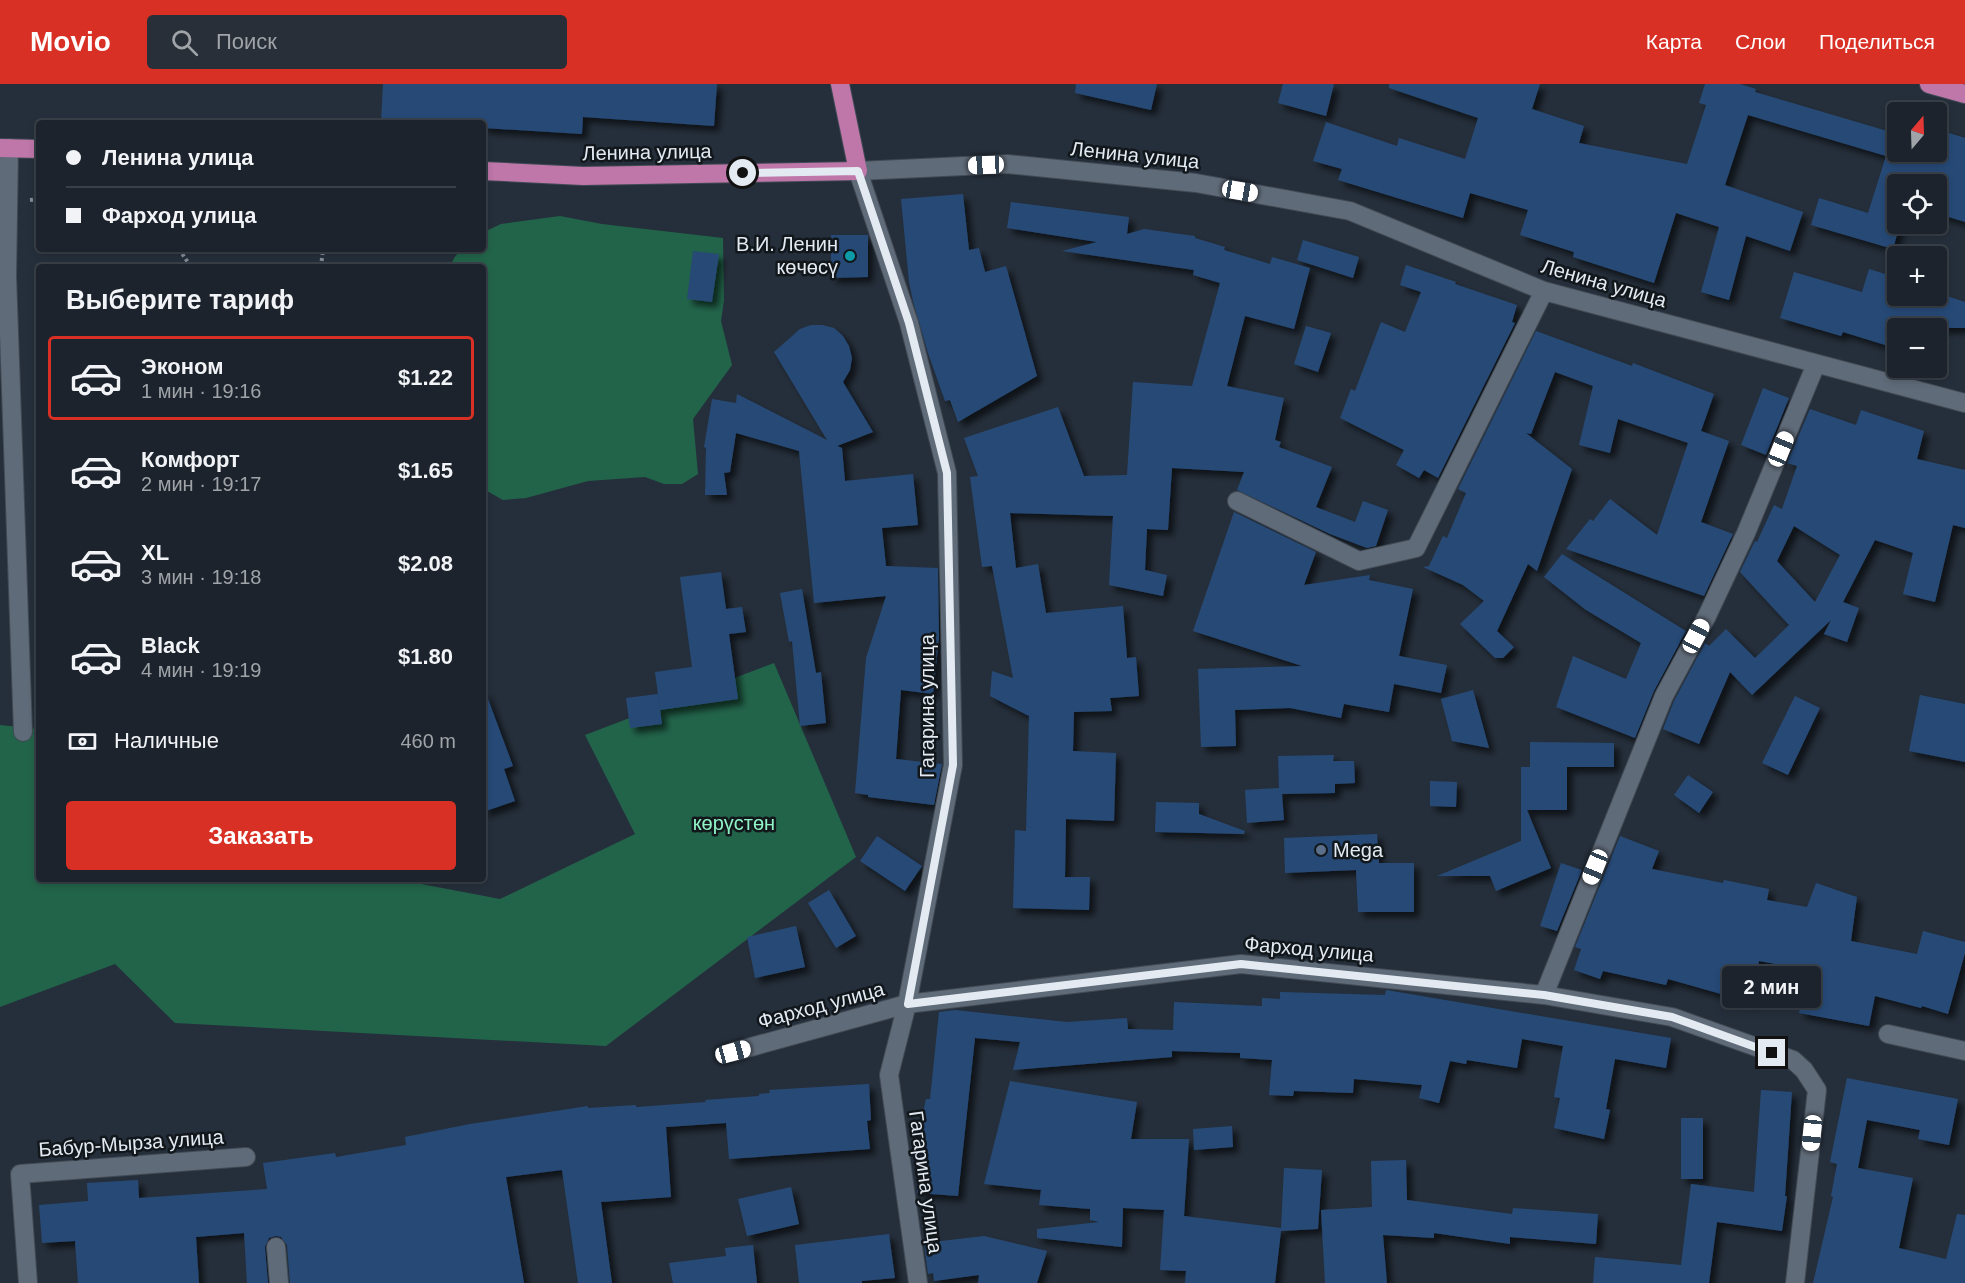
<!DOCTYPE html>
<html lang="ru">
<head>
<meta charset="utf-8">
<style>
	:root { --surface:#1c232c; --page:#292f38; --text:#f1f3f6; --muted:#a0a4a9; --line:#3a4048; --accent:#d93025 }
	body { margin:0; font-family:Arial,sans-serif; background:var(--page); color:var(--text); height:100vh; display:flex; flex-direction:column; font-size:22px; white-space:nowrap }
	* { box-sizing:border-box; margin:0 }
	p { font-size:20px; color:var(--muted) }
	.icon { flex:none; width:33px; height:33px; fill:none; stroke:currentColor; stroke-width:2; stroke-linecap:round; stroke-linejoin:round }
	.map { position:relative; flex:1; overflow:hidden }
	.side { position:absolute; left:36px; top:180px; width:450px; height:618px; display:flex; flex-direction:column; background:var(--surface); border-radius:6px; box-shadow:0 3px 9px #0003,0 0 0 2px var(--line) }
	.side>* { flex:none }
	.guide { position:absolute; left:36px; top:36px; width:450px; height:132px; border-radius:6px; box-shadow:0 3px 9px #0003,0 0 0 2px var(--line); display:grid; align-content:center; height:132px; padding:0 30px; background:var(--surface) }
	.needle { width:39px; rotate:19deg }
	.fabs { position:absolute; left:1887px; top:18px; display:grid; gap:12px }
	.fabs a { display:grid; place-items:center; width:60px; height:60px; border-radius:6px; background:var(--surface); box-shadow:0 3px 9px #0003,0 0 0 2px var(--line); font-size:30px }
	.end { position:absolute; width:27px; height:27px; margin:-14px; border:8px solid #e3eaf2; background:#111; box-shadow:0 0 0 3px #111 }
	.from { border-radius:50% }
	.bubble { position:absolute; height:42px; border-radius:6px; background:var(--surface); box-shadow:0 3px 9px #0003,0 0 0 2px var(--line); font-size:20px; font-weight:600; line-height:42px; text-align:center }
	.car { position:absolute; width:18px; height:36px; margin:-18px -9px; border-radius:8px; box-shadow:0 0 4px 2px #0007; background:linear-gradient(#fff 24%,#345 0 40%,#fff 0 76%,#345 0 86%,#fff 0) }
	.guide b { display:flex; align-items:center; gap:21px; height:57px; font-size:22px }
	.guide b+b { border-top:2px solid var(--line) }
	.guide i { width:15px; height:15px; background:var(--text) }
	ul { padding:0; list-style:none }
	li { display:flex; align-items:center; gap:18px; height:84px; margin:0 12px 9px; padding:0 18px; border:3px solid transparent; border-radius:6px }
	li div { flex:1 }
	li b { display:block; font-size:22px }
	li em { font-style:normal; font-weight:600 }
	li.active { border-color:var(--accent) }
	li>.icon { width:54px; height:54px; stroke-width:1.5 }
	h2 { padding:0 30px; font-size:27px; line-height:72px }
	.pay { display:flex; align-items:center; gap:15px; height:66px; padding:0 30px; font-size:22px }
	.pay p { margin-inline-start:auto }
	.button { display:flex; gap:12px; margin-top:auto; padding:12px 30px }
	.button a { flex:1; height:69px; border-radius:6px; background:var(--accent); color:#fff; font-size:24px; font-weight:600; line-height:69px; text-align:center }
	header { display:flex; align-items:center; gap:36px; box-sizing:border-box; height:84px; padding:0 30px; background:var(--accent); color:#fff }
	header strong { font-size:28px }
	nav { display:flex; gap:33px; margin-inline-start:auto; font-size:21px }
	.search { width:420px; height:54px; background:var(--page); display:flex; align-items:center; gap:15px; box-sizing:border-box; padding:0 21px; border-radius:6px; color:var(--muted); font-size:22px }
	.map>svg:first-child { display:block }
	.green { fill:#22644a }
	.building { fill:#274a76; fill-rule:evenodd; filter:url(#shadow) }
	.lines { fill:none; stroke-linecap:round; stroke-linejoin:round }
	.minor-casing { stroke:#414a54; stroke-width:20 }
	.major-casing { stroke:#414a54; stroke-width:20 }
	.path { stroke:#848d97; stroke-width:4; stroke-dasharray:3 3; stroke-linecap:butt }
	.minor { stroke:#606b79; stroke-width:18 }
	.major { stroke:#bf76a9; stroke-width:18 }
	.route { stroke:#e3eaf2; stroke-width:8 }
	.culture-dot { fill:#0f9aa8; stroke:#12171c; stroke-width:2 }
	.service-dot { fill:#5c6f8a; stroke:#12171c; stroke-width:2 }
	.labels { text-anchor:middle; stroke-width:5; stroke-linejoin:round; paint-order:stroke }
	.street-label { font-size:20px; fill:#e3eaf2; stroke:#12171c }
	.poi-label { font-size:20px; fill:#e3eaf2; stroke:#12171c; text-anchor:end }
	.park-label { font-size:20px; fill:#8ff3c6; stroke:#12171c }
</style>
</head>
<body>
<header>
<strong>Movio</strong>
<div class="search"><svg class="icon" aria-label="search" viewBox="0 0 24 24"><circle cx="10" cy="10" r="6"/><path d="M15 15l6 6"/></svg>Поиск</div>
<nav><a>Карта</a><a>Слои</a><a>Поделиться</a></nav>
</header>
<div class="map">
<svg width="1965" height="1199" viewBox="0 0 1965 1199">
	<defs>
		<filter id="shadow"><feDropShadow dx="5.5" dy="5.5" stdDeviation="3" flood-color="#0009"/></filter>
	</defs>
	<rect width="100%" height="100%" fill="#252f3b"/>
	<path class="green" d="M560,132l42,8 121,14 1,62 -3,21 11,44 -39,54 5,55 -16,10h-18l-19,-7 -57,4 -62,17 -23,2 -16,-9 -4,-5v-219h-33c8,-20 13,-18 33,-18l1,-17 17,-8z
		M774,579l82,194 -250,189 -431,-23 -60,-59 -115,43v-282l39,4v150h356l105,20 135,-65 -50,-99z"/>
	<path class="building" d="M383,0h334l-3,42 -131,-9 -1,17 -99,-6v-5h-102z
		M1076,0h81l-6,26 -76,-17z
		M1283,0h51l-8,32 -48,-13z
		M1389,0h151l-8,25 52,17 -5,17 108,21 19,-59 -7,-2 6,-19h35l16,5 -1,3 139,41 4,-12v31h38v-23l29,9v84l-29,-9v-29h-38v40h2l-7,25 -82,-24 8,-27 49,15 18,-57 -138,-41 -23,70 78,27 -13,39 -44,-15 -17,64 -28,-8 18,-65 -43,-14 -22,70 -81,-26 1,-5 -54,-17 8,-25 -58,-17 -7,25 -125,-38 4,-11 -29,-8 13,-39 71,24 2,-8 66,21 13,-41 -89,-30z
		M963,110l6,56 10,-2 6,24 21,-6 31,110 -79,46 -8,-22 -5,1 -17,-48 -15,-52 -4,-19 -8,-83z
		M1011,118l118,15 -2,17 17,-5 51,7v2l30,9 -1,3 46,14 2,-7 38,11 -16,61 -49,-13 -18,70 57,12 -9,42 6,2 -2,5 53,20 -16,40 39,15 8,-21 25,9 -12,36 -9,2 -37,-14 -93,-44 7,-18 -72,-4 -4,62 -21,-1 -2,41 22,5 -4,21 -54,-11 4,-69 -103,-3 6,55 22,-4 8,49 77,-7 4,52 9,-1 3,39 -29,2 2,13 -38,1 -1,39 43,2 -2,68 -48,-2 -1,58h25l-1,33 -76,-2 2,-78 11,1 3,-115 -39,-20 2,-25 21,7 -21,-112 -10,1 -12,-90 8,-1 -14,-38 94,-31 26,69 43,-1 6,-93 59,4 28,-103 -27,-8 1,-5 -132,-19 35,-9 -90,-14z
		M831,151h37v42l-37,1z
		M1303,156l56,17 -6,21 -56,-18z
		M693,167l26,3 -7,48 -25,-3z
		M1406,181l50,17 -1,2 62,21 -5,17 3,1 -77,155 -14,-8 -5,8 -23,-13 8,-15 -64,-32 11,-29 4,2 26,-69 24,10 16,-40 -21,-7z
		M1869,185l29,9v18h38v-6l3,1 -1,2 27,9v26h-67v21l-55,-17 -2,4 -61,-18 14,-46 68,20z
		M811,241h11l12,3 9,8 6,10 3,12 -2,12 -7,12 30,50 -36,14 5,2 3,33 68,-7 5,51 -36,3 4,38 52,2 1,69 -6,57 -32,-4 -5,69 46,5 -8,41 -66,-8v-2l-13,-2 11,-135 20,-62 -72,7 -15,-152 -63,-18 -6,39 -6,1 3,22h-22l1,-47 -2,-1 8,-48 24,4 1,-9 90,46 -53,-88 26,-23z
		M1306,242l25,7 -13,39 -24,-8z
		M1536,247l96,35 1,-3 81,31 -13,37 28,10 -28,81 32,12 -29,62 -138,-47 24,-30 3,2 17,-22 47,36 31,-92 -70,-24 -8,34 -31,-8 14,-59 -38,-14 -24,62 -5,-1 46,36 -35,102 -9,-7 -31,67 17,16 -11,11h-8l-35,-34 24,-23 -21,-16 -40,-18 6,-1 14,-30 4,2 19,-45 -8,-4z
		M1763,304l26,10 -23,57 -25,-10z
		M1810,325l46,16 5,-15 63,21 -7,28 48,11v58l-12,-3 -18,77 -32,-8 10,-41 -38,-13 -32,62 16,6 -12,34 -23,-8 7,-14 -79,75 -22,-23 -31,72 -36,-15 11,-28 31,-58 4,3 17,-17 29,29 34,-33 -49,-53 15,-31 2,1 17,-37 8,4 15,-43 -10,-3zM1794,442l46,29 -25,47 -38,-41z
		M1234,428l82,40 -12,33 66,-10 -1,5 44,9 -14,67 48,9 -6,28 -47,-9 -5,28 -45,-8 -3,14 -51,-10 -55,2 1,36 -35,1 -3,-78 104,-3 -109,-35z
		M1562,470l124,77 -32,60 -19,47 -79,-31 17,-51 53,23 15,-36 -55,-33 -42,-33z
		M721,488l5,37 16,-2 4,25 -17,2 9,65 -78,11 -5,-38 37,-5 -12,-90z
		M802,505l14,84 5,-1 5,51 -26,3 -8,-85 -3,1 -9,-49z
		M1473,606l16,58 -37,-7 -11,-42z
		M483,607h2l28,75 -9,3 11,32 -32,11z
		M658,610l4,30 -32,4 -4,-30z
		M1920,611l45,9v58l-56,-11z
		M1795,612l25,12 -32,67 -26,-12z
		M1530,658l84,1v24h-47v43h-40l24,58 -55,23 -6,-15h-53l84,-35v-74h9z
		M1334,671l-1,6h21l1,22 -20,1v9l-53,1 2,26 -37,3 -2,-33 34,-2 -1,-32z
		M1688,691l25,17 -14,21 -25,-18z
		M1430,697l27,1 -1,25 -26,-1z
		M1156,718l43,1v11l46,17 -1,3 -89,-2z
		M1377,750l2,29h35v49h-56l-2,-42 -71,3 -1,-35z
		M877,752l45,30 -17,25 -45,-30z
		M1620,752l39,15 -7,18 71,14 1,-3 45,9 -2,11 40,7 9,-24 41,14 -6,44 66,13 6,-23 42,11v11l-17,61 -26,-8 -1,2 -46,-12 -6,30 -70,-13 9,-43 -49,-9 -7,41 -31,-6v-2l-53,-15 -2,6 -63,-14 -3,8 -26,-9 7,-21 -6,-2z
		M1561,779l21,7 -25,61 -17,-5z
		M829,806l27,46 -20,12 -28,-45z
		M796,842l9,41 -50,11 -8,-41z
		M1386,906l285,48 -5,30 -51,-9 -9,50 4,1 -6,29 -50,-11 6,-30 -6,-1 9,-51 -41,-7 -5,29 -50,-8 -1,4 -16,-3 -11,42 -20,-5 3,-13 -68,-6 -1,14 -59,-2 -1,5 -24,-1 3,-35 -32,-2v-5l-68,-2v6l-159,13 7,-28 -45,-4 -17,158 -41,-3 3,-67 6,-27h4l9,-87 16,-2 112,12 60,-4 1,11 45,1 1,-28 88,4v-8l18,1v-7l105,3z
		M1847,994l111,21 -9,46 -31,-6 2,-9 -53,-10 -9,48 55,10 -14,70 47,11 11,-45 8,1v68h-152l20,-86 -2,-1 6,-32 -7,-2z
		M1010,997l127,21 -6,37h58l-5,77 97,12 3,-60 38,2 -4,59 -37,2 -6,52h-90l1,-12 -26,-1 4,-60 -41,-2 -1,39 -85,-9v-9l62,-7 -9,-2v-11l-51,-4 2,-15 -57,-6z
		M869,1000l2,36 -4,1 3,28 -141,10 -3,-36 -60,4 5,70 -70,5 11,81h-34l-16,-113 -56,7 18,106h-234l-3,-38 -6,-8 -5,-1 -7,2 -4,9 3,36h-21l-3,-50 -48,4 3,46h-121l-3,-42 -33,2 -3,-38 49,-4 -1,-18 51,-3 1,18 128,-9 -4,-26 72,-10 1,4 70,-12 -1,-8 65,-13 118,-18v2l48,-3v2l70,-5 -1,-2 54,-4v-2l11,-1 -1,-3z
		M1761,1006l31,2 -7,104h2l-5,35 -65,-9 -8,61h-116l2,-26 86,8 10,-81 63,8z
		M1681,1034h22v61h-22z
		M1232,1042l1,21 -39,3 -1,-21z
		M1406,1076l1,40 105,14 1,-6 85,6 -2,30 -86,-7v7l-76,-11v5l-51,-3 4,48h-62l-4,-73 51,-3 -1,-46z
		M791,1103l8,37 -52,12 -9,-37z
		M889,1150l6,44 -33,3v2h-63l-4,-38z
		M984,1152l63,15 -10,32h-59l1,-8 -45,6 -1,-8 -5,1 -4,-31z
		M753,1161l4,38h-84l-4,-20 57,-7 -1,-8z"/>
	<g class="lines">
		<defs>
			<path id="minor" d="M9,64l-2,128 16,456
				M1237,417l122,60 57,-13 128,-257
				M1544,911l120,-299 43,-80 39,-83 70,-169
				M1888,950l77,17
				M733,968l174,-48 334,-40 303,31 128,22 121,43 11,10 13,20 -22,193
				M276,1163l3,36
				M28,1199l-8,-109 226,-17
				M918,1199l-29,-208 18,-71 46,-239 -6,-292 -38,-150 -51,-152 149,-7 189,19 154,28 194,80 421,112"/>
			<path id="major" d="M1929,0l36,10
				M0,64l39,1
				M483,87l100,5 275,-5 -18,-87"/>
		</defs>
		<use href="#minor" class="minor-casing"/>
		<use href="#major" class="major-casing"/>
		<path class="path" d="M30,116l9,-1
			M179,165l12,18
			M321,183l2,-18"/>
		<use href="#minor" class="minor"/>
		<use href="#major" class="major"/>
	</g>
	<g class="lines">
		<path class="route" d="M743,89l115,-2 51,152 38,150 6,292 -45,239 333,-40 303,31 128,22 100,36"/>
	</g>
	<circle class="culture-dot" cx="850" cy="172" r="6"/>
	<circle class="service-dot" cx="1321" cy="766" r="6"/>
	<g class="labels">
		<g class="street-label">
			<text transform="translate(647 68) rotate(-1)" y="7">Ленина улица</text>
			<text transform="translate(1135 71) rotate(6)" y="7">Ленина улица</text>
			<text transform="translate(1604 199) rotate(16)" y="7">Ленина улица</text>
			<text transform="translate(927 622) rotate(-90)" y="7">Гагарина улица</text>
			<text transform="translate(1309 865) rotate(5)" y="7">Фарход улица</text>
			<text transform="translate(821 921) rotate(-15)" y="7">Фарход улица</text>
			<text transform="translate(131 1059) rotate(-4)" y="7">Бабур-Мырза улица</text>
			<text transform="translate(926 1098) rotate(82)" y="7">Гагарина улица</text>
		</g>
		<g class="poi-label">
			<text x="838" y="167">В.И. Ленин<tspan x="838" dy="23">көчөсү</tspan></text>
			<text x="1333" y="773" text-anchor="start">Mega</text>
		</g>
		<g class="park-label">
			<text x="734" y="746">көрүстөн</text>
		</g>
	</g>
</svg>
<div class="fabs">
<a><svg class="needle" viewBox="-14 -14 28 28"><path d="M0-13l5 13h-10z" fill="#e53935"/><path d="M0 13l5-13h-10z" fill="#a0a4a9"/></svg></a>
<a><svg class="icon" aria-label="locate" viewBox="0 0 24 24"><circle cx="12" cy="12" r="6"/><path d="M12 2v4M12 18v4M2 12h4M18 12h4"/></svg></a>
<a>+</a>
<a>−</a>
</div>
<i class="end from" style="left:743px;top:89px"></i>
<i class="end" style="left:1772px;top:969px"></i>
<div class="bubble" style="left:1722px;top:882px;width:99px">2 мин</div>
<i class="car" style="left:986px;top:81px;rotate:268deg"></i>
<i class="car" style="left:1240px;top:107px;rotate:100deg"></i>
<i class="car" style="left:1781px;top:365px;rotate:22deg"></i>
<i class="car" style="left:1696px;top:552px;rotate:28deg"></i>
<i class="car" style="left:1595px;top:783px;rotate:202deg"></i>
<i class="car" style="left:733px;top:968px;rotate:75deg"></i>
<i class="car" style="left:1812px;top:1049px;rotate:186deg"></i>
<div class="guide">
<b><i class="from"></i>Ленина улица</b>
<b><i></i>Фарход улица</b>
</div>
<section class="side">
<h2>Выберите тариф</h2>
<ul>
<li class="active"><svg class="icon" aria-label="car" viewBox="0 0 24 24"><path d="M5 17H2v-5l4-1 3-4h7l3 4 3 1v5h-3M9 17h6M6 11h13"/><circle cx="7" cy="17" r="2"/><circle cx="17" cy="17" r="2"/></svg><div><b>Эконом</b><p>1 мин · 19:16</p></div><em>$1.22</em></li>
<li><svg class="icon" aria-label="car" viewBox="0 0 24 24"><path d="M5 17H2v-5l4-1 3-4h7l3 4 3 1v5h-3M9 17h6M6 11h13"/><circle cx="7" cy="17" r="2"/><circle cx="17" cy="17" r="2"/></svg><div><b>Комфорт</b><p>2 мин · 19:17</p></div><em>$1.65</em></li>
<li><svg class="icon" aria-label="car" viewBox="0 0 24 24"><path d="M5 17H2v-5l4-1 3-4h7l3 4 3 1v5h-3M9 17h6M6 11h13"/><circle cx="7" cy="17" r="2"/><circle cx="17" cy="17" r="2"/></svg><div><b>XL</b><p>3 мин · 19:18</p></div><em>$2.08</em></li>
<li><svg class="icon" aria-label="car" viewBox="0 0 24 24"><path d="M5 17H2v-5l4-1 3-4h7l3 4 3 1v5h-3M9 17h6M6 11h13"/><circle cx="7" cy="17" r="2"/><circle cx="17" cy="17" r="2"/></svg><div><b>Black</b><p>4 мин · 19:19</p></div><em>$1.80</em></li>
</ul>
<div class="pay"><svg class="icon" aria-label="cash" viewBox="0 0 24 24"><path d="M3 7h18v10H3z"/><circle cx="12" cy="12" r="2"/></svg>Наличные<p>460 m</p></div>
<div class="button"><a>Заказать</a></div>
</section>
</div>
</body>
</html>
